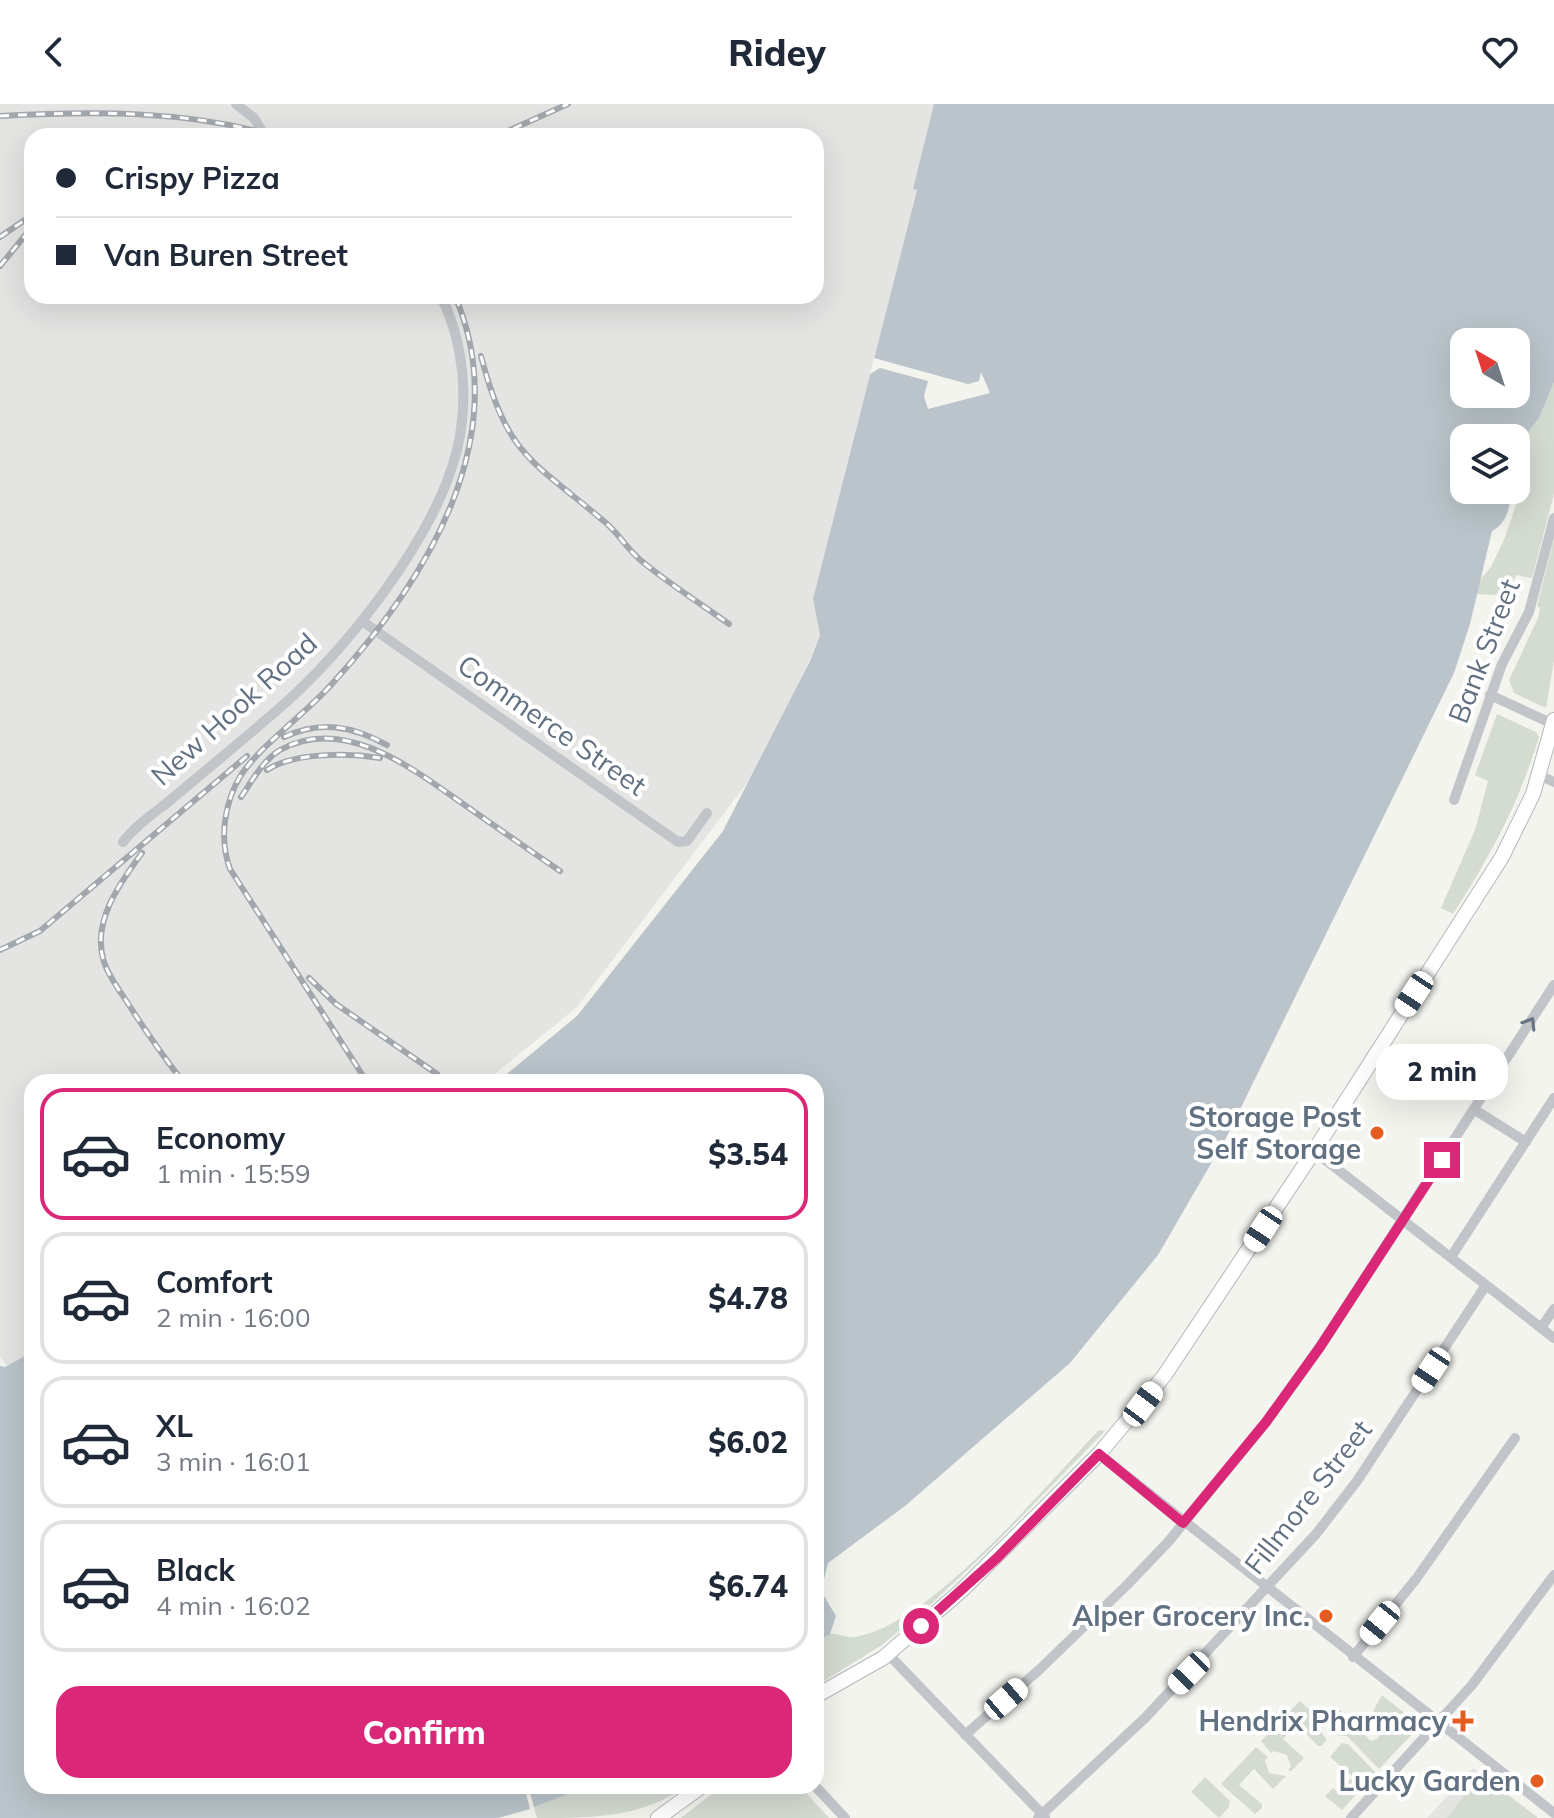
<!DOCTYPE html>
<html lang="en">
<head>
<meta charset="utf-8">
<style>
	:root { --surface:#fff; --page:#f2f2f3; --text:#1f2937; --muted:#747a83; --line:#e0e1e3; --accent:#db2777 }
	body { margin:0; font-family:Mulish,sans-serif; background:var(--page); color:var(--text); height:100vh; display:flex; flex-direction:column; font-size:30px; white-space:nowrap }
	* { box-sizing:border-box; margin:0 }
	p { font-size:26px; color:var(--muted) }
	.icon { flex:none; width:44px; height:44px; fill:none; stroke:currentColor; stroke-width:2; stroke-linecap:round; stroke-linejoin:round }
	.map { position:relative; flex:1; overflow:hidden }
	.details { position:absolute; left:24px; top:970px; width:800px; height:720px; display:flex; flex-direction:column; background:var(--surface); border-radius:24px; box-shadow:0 8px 32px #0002 }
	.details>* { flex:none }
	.top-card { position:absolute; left:24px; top:24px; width:800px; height:176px; border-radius:24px; box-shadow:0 8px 32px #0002; display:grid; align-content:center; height:176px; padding:0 32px; background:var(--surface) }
	.needle { width:52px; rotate:321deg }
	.controls { position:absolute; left:1450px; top:224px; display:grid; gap:16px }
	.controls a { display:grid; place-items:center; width:80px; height:80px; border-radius:16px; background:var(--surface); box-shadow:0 8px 32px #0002; font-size:40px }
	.end { position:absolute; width:36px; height:36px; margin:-18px; border:10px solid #db2777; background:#fff; box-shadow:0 0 0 4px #fff }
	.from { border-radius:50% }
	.bubble { position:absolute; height:56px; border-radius:24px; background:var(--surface); box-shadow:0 8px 32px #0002; font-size:26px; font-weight:800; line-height:56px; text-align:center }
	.car { position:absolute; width:24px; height:48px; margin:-24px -12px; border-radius:10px; box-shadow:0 0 6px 2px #0007; background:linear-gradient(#fff 24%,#345 0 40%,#fff 0 76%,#345 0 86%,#fff 0) }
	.top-card b { display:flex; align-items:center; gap:28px; height:76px; font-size:30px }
	.top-card b+b { border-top:2px solid var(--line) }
	.top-card i { width:20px; height:20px; background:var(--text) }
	ul { padding:14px 0 0; list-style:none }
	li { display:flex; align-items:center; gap:24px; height:132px; margin:0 16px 12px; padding:0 16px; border:4px solid var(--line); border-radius:24px }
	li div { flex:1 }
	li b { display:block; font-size:30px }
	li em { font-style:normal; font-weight:800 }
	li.current { border-color:var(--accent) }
	li>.icon { width:72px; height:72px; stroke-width:1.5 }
	.primary-button { display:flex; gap:16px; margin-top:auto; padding:16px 32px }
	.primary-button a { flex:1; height:92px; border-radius:24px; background:var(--accent); color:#fff; font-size:32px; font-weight:800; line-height:92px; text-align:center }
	header { display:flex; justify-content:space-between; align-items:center; height:104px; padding:0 32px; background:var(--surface); font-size:36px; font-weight:800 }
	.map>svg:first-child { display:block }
	.built { fill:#e4e5e3; fill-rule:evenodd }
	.green { fill:#d4dbd1 }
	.water { fill:#bac4ca; fill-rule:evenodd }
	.pier { fill:#f4f4ef }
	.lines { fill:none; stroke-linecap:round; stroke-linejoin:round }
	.secondary-casing { stroke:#b3b8bc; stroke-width:16 }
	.minor { stroke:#c1c4c8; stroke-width:10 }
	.secondary { stroke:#fff; stroke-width:14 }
	.rail-casing { stroke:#a1a7ad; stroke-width:6 }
	.rail { stroke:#fff; stroke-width:3; stroke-dasharray:9; stroke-linecap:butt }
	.oneway { stroke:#677585 }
	.route { stroke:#db2777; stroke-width:10 }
	.poi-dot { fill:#e45c1f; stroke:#fff; stroke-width:3 }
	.labels { text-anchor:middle; stroke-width:8; stroke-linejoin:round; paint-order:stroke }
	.street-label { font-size:28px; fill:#627181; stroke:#fff }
	.poi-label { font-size:28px; font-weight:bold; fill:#627181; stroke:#fff; text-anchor:end }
</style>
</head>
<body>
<header><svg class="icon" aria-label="back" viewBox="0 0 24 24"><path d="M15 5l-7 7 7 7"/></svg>Ridey<svg class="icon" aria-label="heart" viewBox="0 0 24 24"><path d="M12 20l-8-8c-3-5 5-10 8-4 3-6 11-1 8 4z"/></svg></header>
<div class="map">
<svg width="1554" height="1714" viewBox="0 0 1554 1714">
	<rect width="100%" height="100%" fill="#f4f4ef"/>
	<path class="built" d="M0,0h934l-20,84 3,2 -104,409 7,36 -51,119 -192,253 -92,75h-453v270l-25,14 -7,-9zM32,32h784v160h-784z
		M1473,1664l65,50h-111z"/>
	<path class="green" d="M1554,278v112l-22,84 -16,-3 -6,16 -16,4 -18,-1 3,-13 12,-14 14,-30 12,-35 -1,-27 10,-40 13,-17z
		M1554,435v122l-8,47 -32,-15 -5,-13 29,-62 2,-10 -3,-2z
		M1497,610l39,18 3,5c-20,66 -48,118 -86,177l-12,-6 34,-78 13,-49 -13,-6z
		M1099,1326l6,1 -111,114 -66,62 -46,38 -66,41v-43l14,-9c8,-1 16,4 24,3 75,-10 191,-151 245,-207z
		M1382,1591l35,28 1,5 -39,41 -32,-33 -11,-1 -9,-10 13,-15 31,31 6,-2 10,-15 -14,-13z
		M1300,1597l13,12 2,11 12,16 -6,6h-3l-21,-22 -14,15 21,19 -13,13 -3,-1 3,-3 -4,-12 -13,-4 -3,2 -10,-12z
		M1342,1639l6,1 28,29 -34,37 -17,-14 8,-8 5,4 15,-15 -23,-20z
		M1256,1643l12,10 -3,3 4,13 17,3 -13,13 -19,-20 -15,16 23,19v4l-7,6 -34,-30z
		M1481,1670l57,44h-91z
		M1205,1673l25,24 -1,6 -10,11 -28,-26z
		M590,1682h97c-47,32 -92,32 -150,32l-3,-11z
		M722,1682h78l29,32h-148z"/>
	<path class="water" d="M934,0h620v278l-15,36 -13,17 -10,42v-39h-52v52h49c-4,16 -5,33 -21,41l-22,93 -16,49 -227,463 -69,119 -88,108 -165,143 -77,57 -7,28 15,25 -6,18 -14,9v-561h-319l80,-66 146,-185 87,-170 10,-26 -7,-36 104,-409 -4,-1zM1464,238h52v52h-52z
		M32,1248v434h482l1,6 10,-3 5,20 -32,9h-498v-452l5,1z
		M528,1682h62l-56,21z"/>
	<path class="pier" d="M874,254l94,26 11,-3 2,-9 9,21 -62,16 -4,-13 4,-15 -48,-13 -10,6z"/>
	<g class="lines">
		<defs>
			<path id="secondary" d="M816,1592l67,-38 78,-67 138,-137 65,-78 150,-225 188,-294 31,-63 21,-74
				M658,1714l44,-32"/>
		</defs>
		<use href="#secondary" class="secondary-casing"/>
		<path class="minor" d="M236,0l18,14 11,18
			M362,517l316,221 9,-1 20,-28
			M1490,591l63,29
			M1539,671l15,7
			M1454,696l48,-136 27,-52 25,-94
			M123,738c12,-16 30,-28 45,-40 36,-30 72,-60 107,-90 69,-59 160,-173 182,-262 12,-51 7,-107 -16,-154
			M1475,1006l51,32
			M1314,1047l240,187
			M1451,1153l103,-159
			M1541,1224l13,-19
			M1099,1350l455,359
			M888,1550l157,163
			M1353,1553l63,-78 99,-141
			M965,1631l75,-66 87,-84 42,-44 97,-119 54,-75 234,-362
			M815,1682l30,32
			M1038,1714l107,-100 171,-184 41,-53 129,-196
			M1351,1714l121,-133 82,-110"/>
		<use href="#secondary" class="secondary"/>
		<defs>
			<path id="rail" d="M0,12c93,-5 185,-6 276,20
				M497,32l71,-32
				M0,133l32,-22
				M0,162l32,-39
				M481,252c26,101 51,104 125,167 14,12 23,29 38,40 27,22 57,41 85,61
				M284,633c37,-17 68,-11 103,8
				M267,666c27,-18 82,-17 113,-12
				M241,693c11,-16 22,-37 39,-47 66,-37 138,23 189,58 30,21 60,42 91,63
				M142,749c-22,30 -51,69 -38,109 5,15 16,29 25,43 17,27 35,52 54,77
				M0,846l40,-19 207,-175
				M309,874l27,26 101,70
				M367,978l-137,-213c-11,-30 -6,-66 11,-94 21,-31 64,-61 90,-90 94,-103 185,-247 124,-389"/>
		</defs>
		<use href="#rail" class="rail-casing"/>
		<use href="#rail" class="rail"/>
	</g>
	<defs><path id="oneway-chevron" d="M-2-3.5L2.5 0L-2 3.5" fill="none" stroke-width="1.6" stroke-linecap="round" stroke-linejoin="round" transform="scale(2)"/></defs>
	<use class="oneway" href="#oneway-chevron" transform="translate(1530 919) rotate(-58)"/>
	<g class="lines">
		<path class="route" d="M921,1522l76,-68 102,-104 84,69 83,-101 54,-75 122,-187"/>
	</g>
	<g class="poi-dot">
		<circle cx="1377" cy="1029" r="8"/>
		<circle cx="1326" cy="1512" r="8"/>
		<path d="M1459 1605h8v8h8v8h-8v8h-8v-8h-8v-8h8z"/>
		<circle cx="1537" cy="1677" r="8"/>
	</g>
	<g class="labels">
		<g class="street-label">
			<text transform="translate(1484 547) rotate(-69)" y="10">Bank Street</text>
			<text transform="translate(234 605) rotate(-42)" y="10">New Hook Road</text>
			<text transform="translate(552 621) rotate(35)" y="10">Commerce Street</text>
			<text transform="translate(1308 1393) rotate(-52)" y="10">Fillmore Street</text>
		</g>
		<g class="poi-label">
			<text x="1361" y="1023">Storage Post<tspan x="1361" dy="32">Self Storage</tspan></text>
			<text x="1310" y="1522">Alper Grocery Inc.</text>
			<text x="1447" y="1627">Hendrix Pharmacy</text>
			<text x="1521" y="1687">Lucky Garden</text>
		</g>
	</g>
</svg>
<div class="controls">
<a><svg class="needle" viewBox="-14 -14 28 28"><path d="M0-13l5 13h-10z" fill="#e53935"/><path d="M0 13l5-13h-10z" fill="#747a83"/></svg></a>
<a><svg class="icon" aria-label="layers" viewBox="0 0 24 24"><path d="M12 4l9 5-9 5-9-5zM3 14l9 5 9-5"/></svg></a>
</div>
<i class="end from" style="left:921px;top:1522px"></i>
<i class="end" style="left:1442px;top:1056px"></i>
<div class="bubble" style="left:1376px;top:940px;width:132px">2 min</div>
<i class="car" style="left:1414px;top:890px;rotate:213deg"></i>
<i class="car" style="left:1263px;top:1125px;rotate:213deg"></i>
<i class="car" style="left:1431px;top:1266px;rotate:214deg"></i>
<i class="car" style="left:1143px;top:1300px;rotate:37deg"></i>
<i class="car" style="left:1380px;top:1519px;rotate:219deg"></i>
<i class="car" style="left:1189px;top:1569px;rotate:224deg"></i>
<i class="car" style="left:1006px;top:1595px;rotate:49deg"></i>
<div class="top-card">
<b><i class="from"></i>Crispy Pizza</b>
<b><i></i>Van Buren Street</b>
</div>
<section class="details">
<ul>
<li class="current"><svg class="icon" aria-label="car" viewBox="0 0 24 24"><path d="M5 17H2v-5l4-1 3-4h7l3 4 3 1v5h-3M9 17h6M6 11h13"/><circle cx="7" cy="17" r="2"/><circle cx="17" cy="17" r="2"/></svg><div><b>Economy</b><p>1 min · 15:59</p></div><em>$3.54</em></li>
<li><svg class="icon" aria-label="car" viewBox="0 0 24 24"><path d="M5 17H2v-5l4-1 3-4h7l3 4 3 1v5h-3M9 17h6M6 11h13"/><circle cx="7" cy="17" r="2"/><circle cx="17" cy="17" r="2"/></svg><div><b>Comfort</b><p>2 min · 16:00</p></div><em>$4.78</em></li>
<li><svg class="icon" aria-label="car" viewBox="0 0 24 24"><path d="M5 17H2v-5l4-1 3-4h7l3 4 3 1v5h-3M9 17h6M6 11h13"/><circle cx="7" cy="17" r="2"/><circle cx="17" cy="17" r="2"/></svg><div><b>XL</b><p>3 min · 16:01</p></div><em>$6.02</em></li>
<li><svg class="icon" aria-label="car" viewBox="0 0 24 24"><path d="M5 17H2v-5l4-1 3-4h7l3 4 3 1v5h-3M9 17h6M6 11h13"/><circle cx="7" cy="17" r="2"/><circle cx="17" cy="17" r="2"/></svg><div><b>Black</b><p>4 min · 16:02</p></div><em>$6.74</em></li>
</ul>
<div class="primary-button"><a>Confirm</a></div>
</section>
</div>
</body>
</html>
